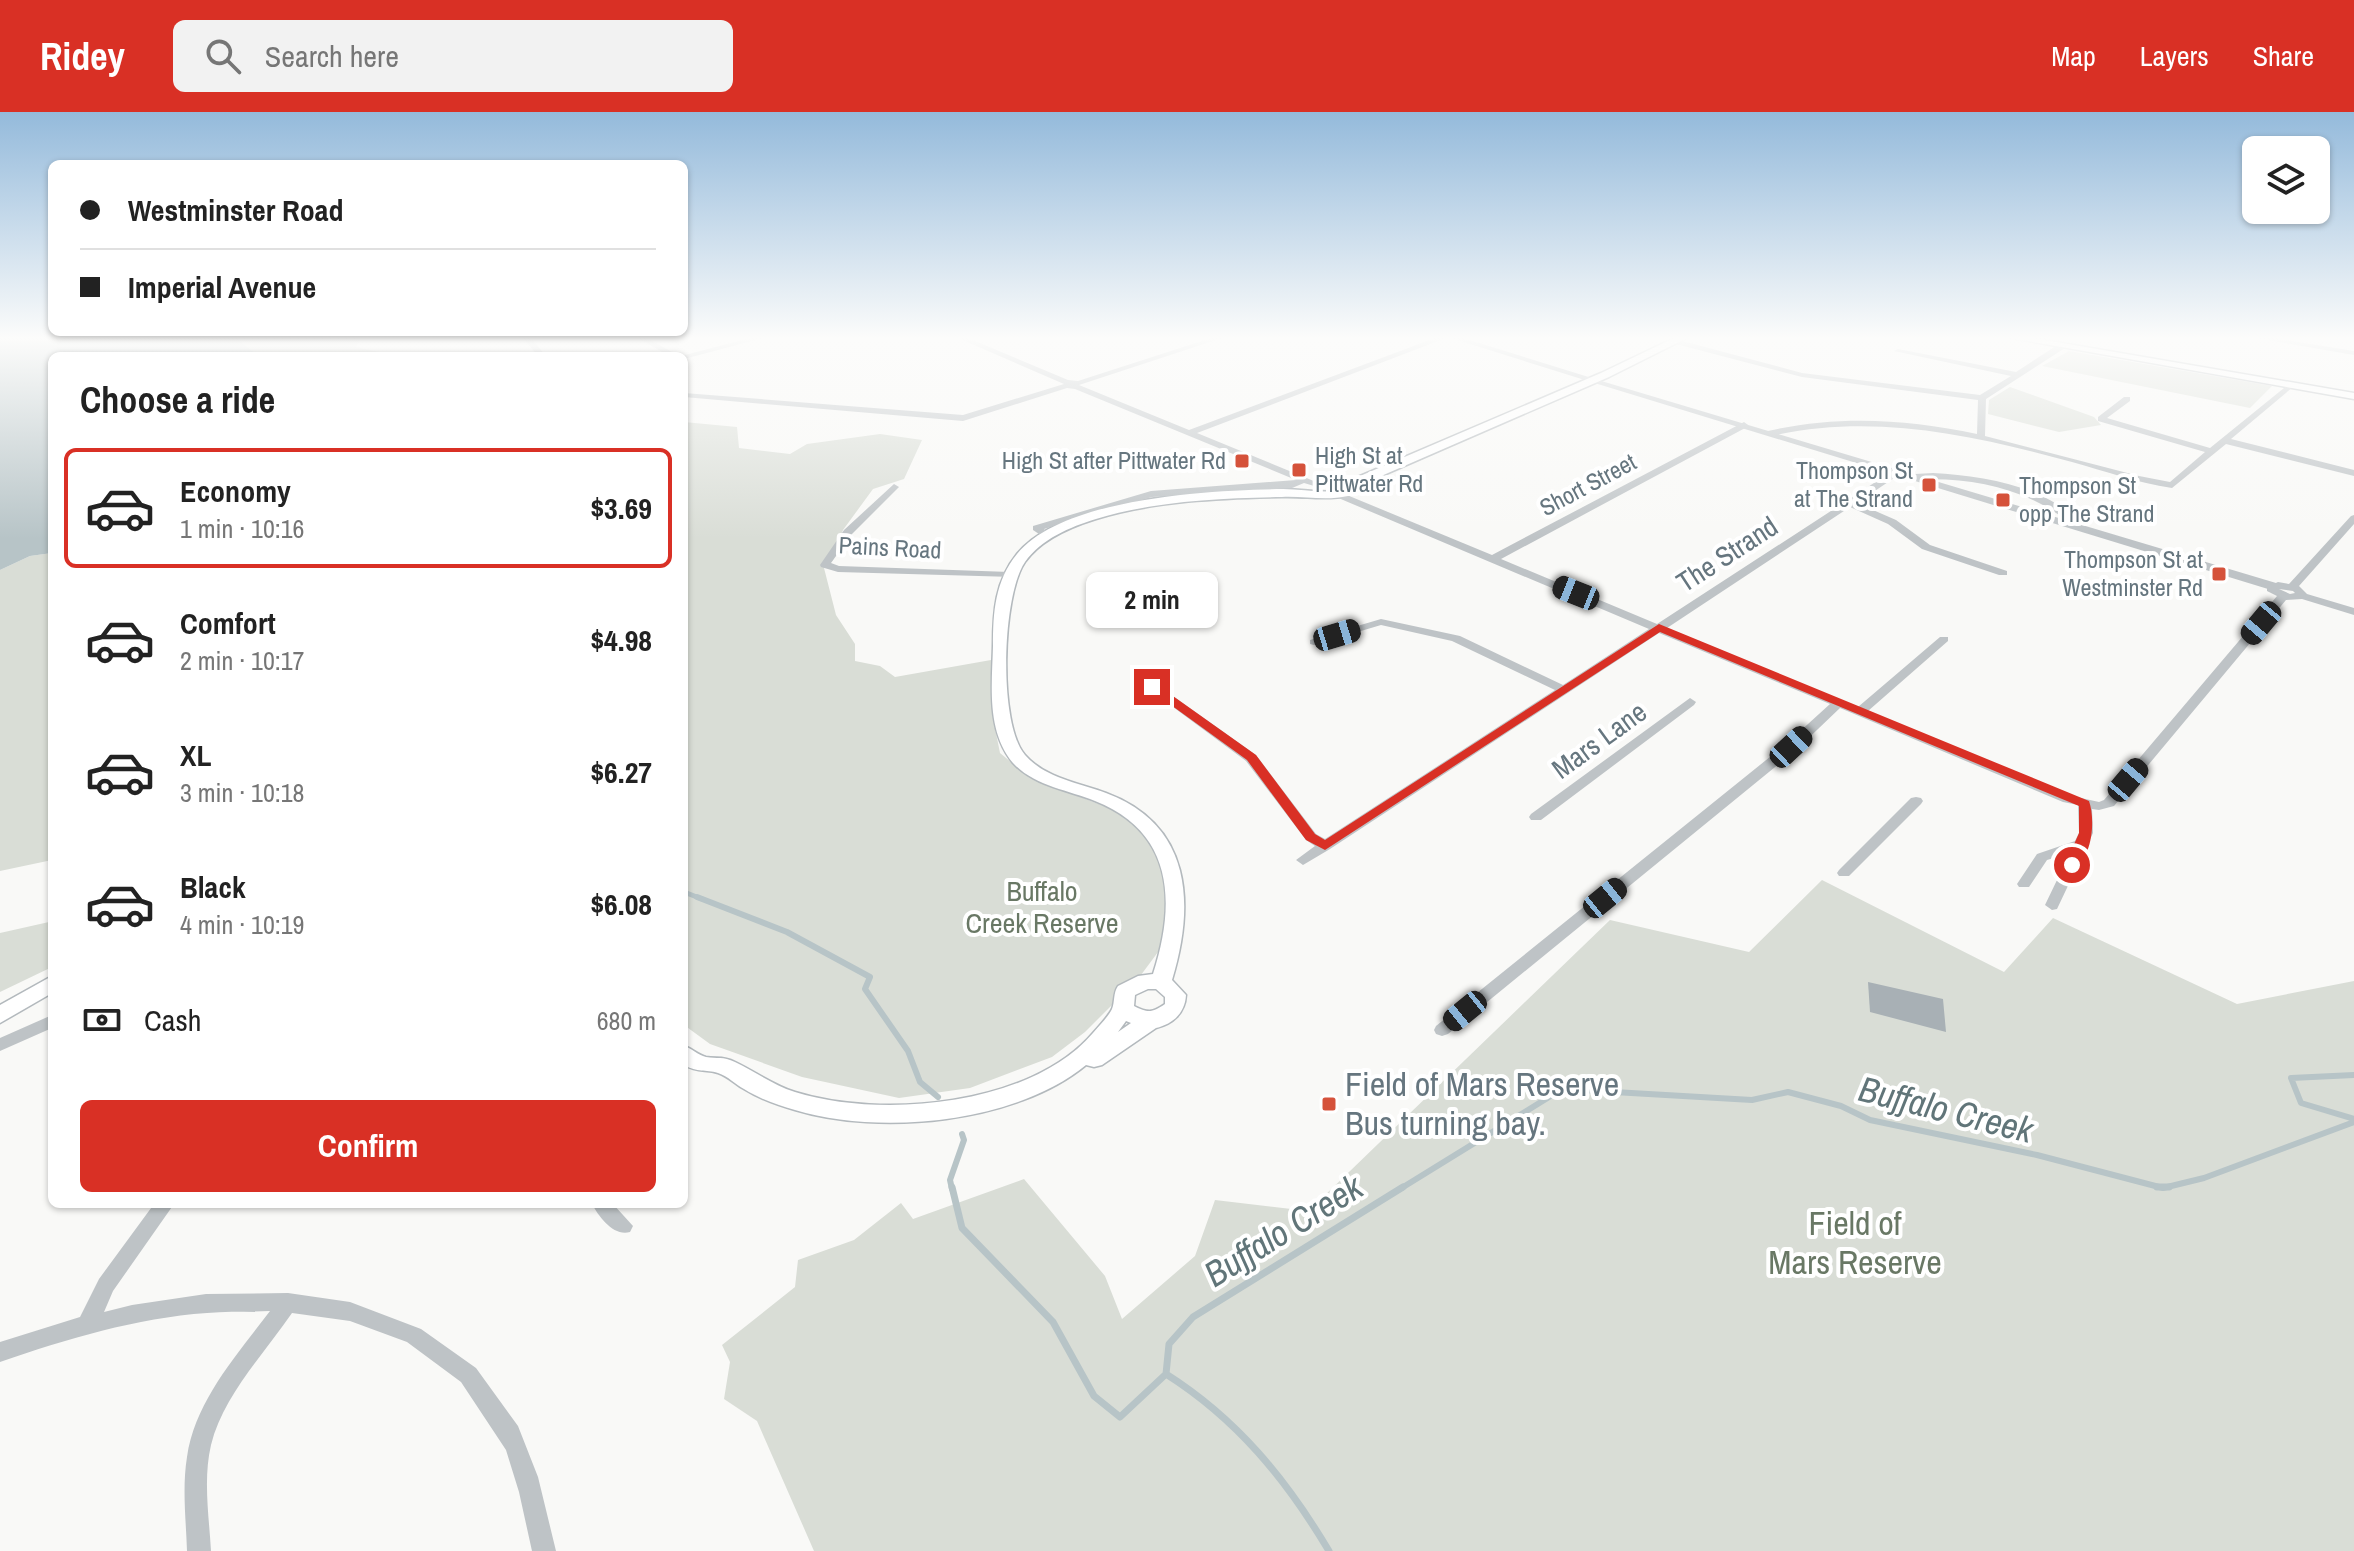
<!DOCTYPE html>
<html lang="en">
<head>
<meta charset="utf-8">
<style>
	:root { --surface:#fff; --page:#f2f2f2; --text:#222; --muted:#767676; --line:#e0e0e0; --accent:#d93025 }
	body { margin:0; font-family:"Archivo Narrow",sans-serif; background:var(--page); color:var(--text); height:100vh; display:flex; flex-direction:column; font-size:30px; white-space:nowrap }
	* { box-sizing:border-box; margin:0 }
	p { font-size:26px; color:var(--muted) }
	.icon { flex:none; width:44px; height:44px; fill:none; stroke:currentColor; stroke-width:2; stroke-linecap:round; stroke-linejoin:round }
	.map { position:relative; flex:1; overflow:hidden }
	.side { position:absolute; left:48px; top:240px; width:640px; height:856px; display:flex; flex-direction:column; background:var(--surface); border-radius:12px; box-shadow:0 2px 6px #0004 }
	.side>* { flex:none }
	.guide { position:absolute; left:48px; top:48px; width:640px; height:176px; border-radius:12px; box-shadow:0 2px 6px #0004; display:grid; align-content:center; height:176px; padding:0 32px; background:var(--surface) }
	.tools { position:absolute; left:2242px; top:24px; display:grid; gap:16px }
	.tools a { display:grid; place-items:center; width:88px; height:88px; border-radius:12px; background:var(--surface); box-shadow:0 2px 6px #0004; font-size:40px }
	.end { position:absolute; width:36px; height:36px; margin:-18px; border:10px solid #d93025; background:#fff; box-shadow:0 0 0 4px #fff }
	.from { border-radius:50% }
	.bubble { position:absolute; height:56px; border-radius:12px; background:var(--surface); box-shadow:0 2px 6px #0004; font-size:26px; font-weight:700; line-height:56px; text-align:center }
	.car { position:absolute; width:24px; height:48px; margin:-24px -12px; border-radius:10px; box-shadow:0 0 6px 2px #0007; background:linear-gradient(#222 24%,#8ab4d8 0 40%,#222 0 76%,#8ab4d8 0 86%,#222 0) }
	.guide b { display:flex; align-items:center; gap:28px; height:76px; font-size:30px }
	.guide b+b { border-top:2px solid var(--line) }
	.guide i { width:20px; height:20px; background:var(--text) }
	ul { padding:0; list-style:none }
	li { display:flex; align-items:center; gap:24px; height:120px; margin:0 16px 12px; padding:0 16px; border:4px solid transparent; border-radius:12px }
	li div { flex:1 }
	li b { display:block; font-size:30px }
	li em { font-style:normal; font-weight:700 }
	li.current { border-color:var(--accent) }
	li>.icon { width:72px; height:72px; stroke-width:1.5 }
	h2 { padding:0 32px; font-size:36px; line-height:96px }
	.pay { display:flex; align-items:center; gap:20px; height:88px; padding:0 32px; font-size:30px }
	.pay p { margin-inline-start:auto }
	.cta { display:flex; gap:16px; margin-top:auto; padding:16px 32px }
	.cta a { flex:1; height:92px; border-radius:12px; background:var(--accent); color:#fff; font-size:32px; font-weight:700; line-height:92px; text-align:center }
	header { display:flex; align-items:center; gap:48px; box-sizing:border-box; height:112px; padding:0 40px; background:var(--accent); color:#fff }
	header strong { font-size:38px }
	nav { display:flex; gap:44px; margin-inline-start:auto; font-size:28px }
	.search { width:560px; height:72px; background:var(--page); display:flex; align-items:center; gap:20px; box-sizing:border-box; padding:0 28px; border-radius:12px; color:var(--muted); font-size:30px }
	.map>svg:first-child { display:block }
	.green { fill:#d9ddd6 }
	.water { fill:#b7c4c7 }
	.lines { fill:none; stroke-linecap:round; stroke-linejoin:round }
	.stream-far2 { stroke:#b7c4c7; stroke-width:5 }
	.stream-far1 { stroke:#b7c4c7; stroke-width:6 }
	.stream { stroke:#b7c4c7; stroke-width:7 }
	.building { fill:#a8b0b5 }
	.secondary-casing { stroke:#b3b9bd; stroke-width:3 }
	.minor { fill:#bec3c6; fill-rule:evenodd }
	.tertiary { fill:#bec3c6; fill-rule:evenodd }
	.secondary { fill:#fff; fill-rule:evenodd }
	.route { fill:#d93025 }
	.poi-dot { fill:#d5523b; stroke:#fff; stroke-width:3 }
	.labels { text-anchor:middle; stroke-width:8; stroke-linejoin:round; paint-order:stroke }
	.far-poi-label { font-size:24px; fill:#66767f; stroke:#fff; text-anchor:end }
	.far-street-label { font-size:24px; fill:#66767f; stroke:#fff }
	.street-label { font-size:28px; fill:#66767f; stroke:#fff }
	.park-label { font-size:28px; fill:#697865; stroke:#fff }
	.near-poi-label { font-size:34px; fill:#66767f; stroke:#fff; text-anchor:start }
	.near-park-label { font-size:34px; fill:#697865; stroke:#fff }
	.near-water-label { font-size:36px; font-style:italic; fill:#617579; stroke:#fff }
</style>
</head>
<body>
<header>
<strong>Ridey</strong>
<div class="search"><svg class="icon" aria-label="search" viewBox="0 0 24 24"><circle cx="10" cy="10" r="6"/><path d="M15 15l6 6"/></svg>Search here</div>
<nav><a>Map</a><a>Layers</a><a>Share</a></nav>
</header>
<div class="map">
<svg width="2354" height="1439" viewBox="0 0 2354 1439">
	<rect width="100%" height="100%" fill="#f9f9f7"/>
	<path class="green" d="M236,226h125l-5,9 42,9h-139z
		M2069,239l203,35 -22,22 -208,-42z
		M2010,275l84,30 7,8 -42,7 -71,-18 1,-14z
		M684,310l53,5 2,21 51,6 17,-10 73,-10 42,6 -18,39 -31,10 -30,41 -10,30 -9,8 12,47 19,29v17l25,5 15,11 96,-17 2,58 7,35 29,24 98,38 27,31 18,48 -11,54 -23,31 -53,53 -33,25 -82,31 -71,10 -97,-21 -92,-33 -26,-19z
		M52,441v307l-52,11v-301l30,-14z
		M1822,768l182,92 49,-54 184,86 117,-23v570h-1540l-57,-130 -33,-22 6,-37 -8,-17 73,-58 3,-27 56,-20 47,-37 12,16 111,-40 81,97 17,43 73,-63 20,-56 85,10 20,-10 290,-280 139,32z
		M52,804v51l-52,25v-59l49,-11z"/>
	<path class="water" d="M0,226h236l23,18h-207v197l-22,3 -30,14z"/>
	<g class="lines">
		<path class="stream-far2" d="M684,780l18,7"/>
		<path class="stream-far1" d="M697,785l90,35 83,45 -5,12 43,62 12,31 18,15
			M2354,963l-63,3 10,25 53,16
			M952,1077l-2,-9 14,-40 -2,-6
			M1400,1077l162,-100 190,11 36,-8 53,14 29,14 167,35 126,33 41,-10 150,-56"/>
		<path class="stream" d="M952,1075l10,41 91,94 41,74 26,21 46,-43
			M2157,1075h12
			M1166,1262l3,-30 24,-27 210,-130
			M1166,1262c71,45 120,105 163,177"/>
	</g>
	<path class="building" d="M1868,870l75,17 3,33 -76,-20z"/>
	<g class="lines">
		<defs>
			<path id="secondary" d="M1674,226h13l-78,39 -260,113 -1,6c-22,5 -43,0 -66,1 -61,1 -127,4 -186,22 -26,8 -55,20 -71,43 -23,33 -27,162 0,193 20,23 54,28 81,38 86,32 89,111 66,187l14,15c-1,18 -13,29 -30,33l-54,37 -8,2 -8,-2c-70,58 -206,71 -291,45 -18,-5 -35,-11 -51,-21 -8,-4 -16,-13 -26,-16 -13,-4 -20,0 -34,-8v-19c7,2 14,9 22,11 11,2 17,-1 29,5 21,10 38,23 60,30 86,27 236,14 298,-59 6,-7 15,-16 19,-24 3,-7 1,-16 6,-23l20,-10 15,-2c23,-71 21,-142 -58,-173 -27,-11 -61,-15 -82,-38 -27,-32 -21,-79 -20,-117 0,-34 2,-65 24,-92 46,-57 197,-64 266,-65 18,0 36,4 54,2l2,-6 262,-112zM1148,877h8l9,8v7c-13,9 -17,9 -31,2l1,-11zM1126,909l5,2 -13,9z
				M2011,226h22l321,55v6z
				M52,864v17l-52,30v-18z"/>
		</defs>
		<use href="#secondary" class="secondary-casing"/>
		<path class="minor" d="M523,226h8l15,18h-8z
			M638,226h9l32,18h-10z
			M750,226h13l-79,21v-3h-3z
			M958,226h10l100,42 10,1 133,-43h11l-143,47 110,45 246,-92h11l-249,95 124,51v4l-17,-5 -12,5 -140,9 -108,32 6,6 -5,3 -12,-8v-4l118,-35 145,-11 -221,-91 -8,-1 -104,33 -279,-24v-4l279,22 101,-31z
			M1451,226h12l132,41 -7,2z
			M2256,226h18l80,13v4z
			M1675,227l127,34 178,22 31,-19 -117,-25 4,-2 118,23 43,-28h6v4l-79,51 -1,37 154,40 31,6 35,-30 -107,-31v-4l26,-20h6v4l-23,17 103,30 80,-65h3v4l-62,52 123,31v6l-128,-32 -54,44c-35,-5 -67,-17 -100,-26 -100,-27 -198,-49 -301,-26l-3,-1v-4c70,-16 139,-12 209,3l1,-34 -176,-23 -130,-34v-4z
			M1744,310l4,3 -1,2 -246,132 156,65 237,-154h6v4l-43,29 39,17 34,25 77,26v4h-8l-77,-26 -34,-25 -38,-17 -183,121 191,79 82,-70h8v4l-80,70 204,85 27,6 5,-2 173,-204 -10,-5v-4l11,-5 11,2 62,-68 3,-1v9l-55,62 8,8 47,14v7l-52,-16 -16,1 -172,206 -15,4 -7,-1 1,24 -36,76 -5,1 -7,-5 25,-52 -23,7 -18,27h-10l-2,-3 20,-30 38,-13 4,-8 -1,-28 -15,-3 -223,-94 -44,42 -348,284 -6,2 -6,-2 -2,-4 2,-4 350,-282 44,-40 -171,-71 -329,216 -27,16 -7,-5 19,-14 -9,-6 -60,-79 -100,-74 2,-3h8l100,71 60,79 9,5 230,-149 -103,-49 -71,-16 -67,20 -4,-1v-4l71,-21 79,17 103,49 86,-56 -313,-132v-4h6l150,62zM2279,477l14,2 2,2 -5,1z
			M1933,361c51,3 116,13 152,54l-9,2c-40,-39 -106,-53 -161,-49l-5,-3 5,-3z
			M894,372l5,3 -48,48 -20,28 8,3 171,6 4,1v4l-176,-5 -17,-5 -1,-2 24,-35z
			M1690,586l6,4 -2,3 -153,115h-10l-2,-3 2,-3z
			M1916,685l5,1 2,3 -2,3 -72,72h-10l-2,-3 2,-3 72,-72z
			M52,903v13l-52,23v-13z
			M154,1092h20l-61,87 -9,21 28,-7 74,-11 82,-1 62,9 71,27 55,39 42,58 20,51 18,74h-24l-13,-59 -13,-42 -45,-68 -54,-40 -57,-21 -58,-8c-28,41 -69,83 -81,132 -8,34 -2,71 0,106h-24c-1,-31 -5,-63 0,-94 8,-56 50,-102 83,-146 -21,1 -42,0 -63,2 -71,5 -140,26 -207,49v-20l80,-25 19,-38z
			M592,1092h21l20,22 -3,6c-16,5 -31,-15 -38,-28z"/>
		<path class="tertiary" d="M1588,265l688,206 2,3 -2,3h-8l-680,-208z"/>
		<use href="#secondary" class="secondary"/>
	</g>
	<linearGradient id="sky" x2="0" y2="1"><stop stop-color="#94badb"/><stop offset="0.53" stop-color="#fcfcfb"/><stop offset="1" stop-color="#fcfcfb" stop-opacity="0"/></linearGradient>
	<rect width="2354" height="427" fill="url(#sky)"/>
	<path class="route" d="M1659,512l430,177c7,20 3,59 -17,69l-7,-5 14,-32v-27l-419,-174 -335,218 -19,-10 -59,-80 -101,-73 10,-3 100,71 59,79 10,6z"/>
	<g class="poi-dot">
		<rect x="1234" y="341" width="16" height="16" rx="4"/>
		<rect x="1291" y="350" width="16" height="16" rx="4"/>
		<rect x="1921" y="365" width="16" height="16" rx="4"/>
		<rect x="1995" y="380" width="16" height="16" rx="4"/>
		<rect x="2211" y="454" width="16" height="16" rx="4"/>
		<rect x="1321" y="984" width="16" height="16" rx="4"/>
	</g>
	<g class="labels">
		<g class="far-poi-label">
			<text x="1315" y="352" text-anchor="start">High St at<tspan x="1315" dy="28">Pittwater Rd</tspan></text>
			<text x="1226" y="357">High St after Pittwater Rd</text>
			<text x="1913" y="367">Thompson St<tspan x="1913" dy="28">at The Strand</tspan></text>
			<text x="2019" y="382" text-anchor="start">Thompson St<tspan x="2019" dy="28">opp The Strand</tspan></text>
			<text x="2203" y="456">Thompson St at<tspan x="2203" dy="28">Westminster Rd</tspan></text>
		</g>
		<g class="far-street-label">
			<text transform="translate(1588 373) rotate(-28)" y="8">Short Street</text>
			<text transform="translate(890 436) rotate(3)" y="8">Pains Road</text>
		</g>
		<g class="street-label">
			<text transform="translate(1727 442) rotate(-33)" y="10">The Strand</text>
			<text transform="translate(1599 628) rotate(-36)" y="10">Mars Lane</text>
		</g>
		<g class="park-label">
			<text x="1042" y="789">Buffalo<tspan x="1042" dy="32">Creek Reserve</tspan></text>
		</g>
		<g class="near-poi-label">
			<text x="1345" y="984">Field of Mars Reserve<tspan x="1345" dy="39">Bus turning bay.</tspan></text>
		</g>
		<g class="near-park-label">
			<text x="1855" y="1123">Field of<tspan x="1855" dy="39">Mars Reserve</tspan></text>
		</g>
		<g class="near-water-label">
			<text transform="translate(1946 997) rotate(14)" y="13">Buffalo Creek</text>
			<text transform="translate(1283 1118) rotate(-32)" y="13">Buffalo Creek</text>
		</g>
	</g>
</svg>
<div class="tools">
<a><svg class="icon" aria-label="layers" viewBox="0 0 24 24"><path d="M12 4l9 5-9 5-9-5zM3 14l9 5 9-5"/></svg></a>
</div>
<i class="end from" style="left:2072px;top:753px"></i>
<i class="end" style="left:1152px;top:575px"></i>
<div class="bubble" style="left:1086px;top:460px;width:132px">2 min</div>
<i class="car" style="left:1576px;top:481px;rotate:292deg"></i>
<i class="car" style="left:2261px;top:511px;rotate:220deg"></i>
<i class="car" style="left:1337px;top:523px;rotate:73deg"></i>
<i class="car" style="left:1791px;top:635px;rotate:47deg"></i>
<i class="car" style="left:2128px;top:668px;rotate:40deg"></i>
<i class="car" style="left:1605px;top:786px;rotate:51deg"></i>
<i class="car" style="left:1465px;top:899px;rotate:231deg"></i>
<div class="guide">
<b><i class="from"></i>Westminster Road</b>
<b><i></i>Imperial Avenue</b>
</div>
<section class="side">
<h2>Choose a ride</h2>
<ul>
<li class="current"><svg class="icon" aria-label="car" viewBox="0 0 24 24"><path d="M5 17H2v-5l4-1 3-4h7l3 4 3 1v5h-3M9 17h6M6 11h13"/><circle cx="7" cy="17" r="2"/><circle cx="17" cy="17" r="2"/></svg><div><b>Economy</b><p>1 min · 10:16</p></div><em>$3.69</em></li>
<li><svg class="icon" aria-label="car" viewBox="0 0 24 24"><path d="M5 17H2v-5l4-1 3-4h7l3 4 3 1v5h-3M9 17h6M6 11h13"/><circle cx="7" cy="17" r="2"/><circle cx="17" cy="17" r="2"/></svg><div><b>Comfort</b><p>2 min · 10:17</p></div><em>$4.98</em></li>
<li><svg class="icon" aria-label="car" viewBox="0 0 24 24"><path d="M5 17H2v-5l4-1 3-4h7l3 4 3 1v5h-3M9 17h6M6 11h13"/><circle cx="7" cy="17" r="2"/><circle cx="17" cy="17" r="2"/></svg><div><b>XL</b><p>3 min · 10:18</p></div><em>$6.27</em></li>
<li><svg class="icon" aria-label="car" viewBox="0 0 24 24"><path d="M5 17H2v-5l4-1 3-4h7l3 4 3 1v5h-3M9 17h6M6 11h13"/><circle cx="7" cy="17" r="2"/><circle cx="17" cy="17" r="2"/></svg><div><b>Black</b><p>4 min · 10:19</p></div><em>$6.08</em></li>
</ul>
<div class="pay"><svg class="icon" aria-label="cash" viewBox="0 0 24 24"><path d="M3 7h18v10H3z"/><circle cx="12" cy="12" r="2"/></svg>Cash<p>680 m</p></div>
<div class="cta"><a>Confirm</a></div>
</section>
</div>
</body>
</html>
